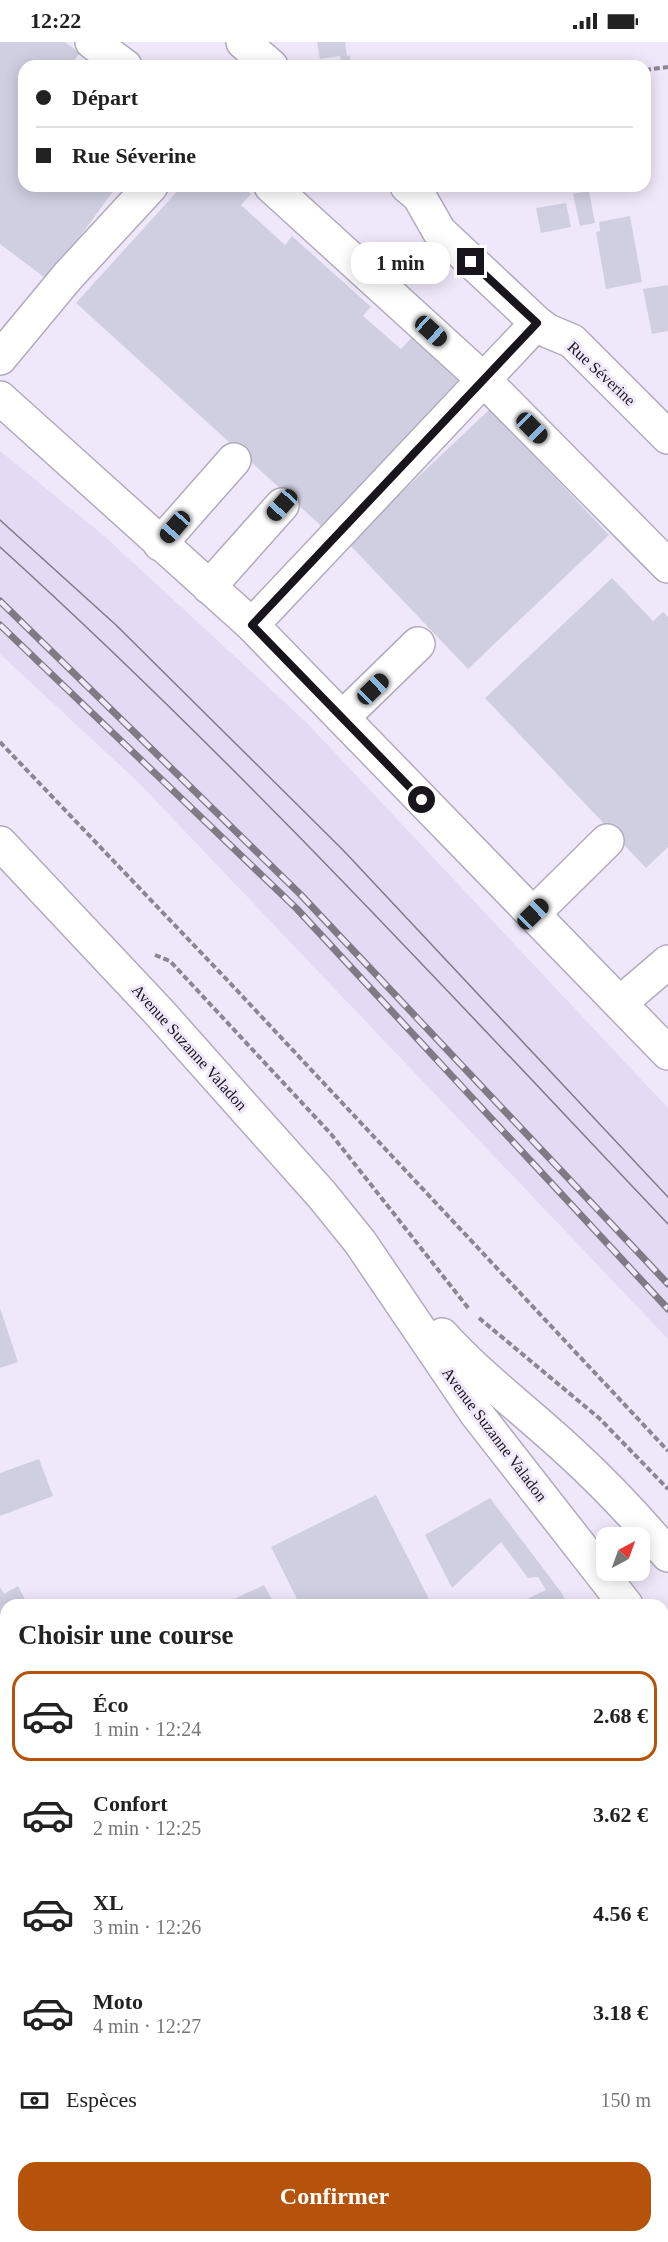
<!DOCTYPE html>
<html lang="fr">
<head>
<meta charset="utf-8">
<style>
	:root { --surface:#fff; --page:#f6f6f6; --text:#222; --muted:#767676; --line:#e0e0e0; --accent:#b45309 }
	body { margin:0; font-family:"Times New Roman",serif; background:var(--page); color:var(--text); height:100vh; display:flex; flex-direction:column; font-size:22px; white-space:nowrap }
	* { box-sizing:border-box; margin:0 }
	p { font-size:20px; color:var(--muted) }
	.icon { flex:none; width:33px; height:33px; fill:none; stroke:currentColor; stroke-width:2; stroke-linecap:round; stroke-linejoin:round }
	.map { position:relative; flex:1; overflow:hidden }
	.panel { position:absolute; left:0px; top:1557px; width:669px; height:644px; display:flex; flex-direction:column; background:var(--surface); border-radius:18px 18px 0 0; box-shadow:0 3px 15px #0003 }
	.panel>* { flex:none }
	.hud { position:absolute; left:18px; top:18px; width:633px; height:132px; border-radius:18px; box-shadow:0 3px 15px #0003; display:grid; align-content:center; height:132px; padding:0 18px; background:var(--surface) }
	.needle { width:39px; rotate:41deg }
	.fabs { position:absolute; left:596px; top:1485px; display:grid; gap:12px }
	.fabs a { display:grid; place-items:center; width:54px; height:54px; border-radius:12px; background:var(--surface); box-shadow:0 3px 15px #0003; font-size:30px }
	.end { position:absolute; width:27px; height:27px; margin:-14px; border:8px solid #18161c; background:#fff; box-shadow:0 0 0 3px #fff }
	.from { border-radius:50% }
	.bubble { position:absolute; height:42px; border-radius:18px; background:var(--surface); box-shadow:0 3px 15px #0003; font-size:20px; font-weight:800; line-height:42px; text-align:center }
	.car { position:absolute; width:18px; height:36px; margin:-18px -9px; border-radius:8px; box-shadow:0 0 4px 2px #0007; background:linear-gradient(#222 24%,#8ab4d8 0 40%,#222 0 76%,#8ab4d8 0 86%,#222 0) }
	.hud b { display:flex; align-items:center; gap:21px; height:57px; font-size:22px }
	.hud b+b { border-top:2px solid var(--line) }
	.hud i { width:15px; height:15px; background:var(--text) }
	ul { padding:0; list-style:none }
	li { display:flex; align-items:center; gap:18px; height:90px; margin:0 12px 9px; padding:0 6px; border:3px solid transparent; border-radius:18px }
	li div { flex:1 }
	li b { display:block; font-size:22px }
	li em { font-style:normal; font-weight:800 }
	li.selected { border-color:var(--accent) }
	li>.icon { width:54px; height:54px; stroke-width:1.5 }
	h2 { padding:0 18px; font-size:27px; line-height:72px }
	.pay { display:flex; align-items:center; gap:15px; height:66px; padding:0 18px; font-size:22px }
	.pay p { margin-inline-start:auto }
	.action { display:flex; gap:12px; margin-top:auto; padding:12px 18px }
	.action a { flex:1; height:69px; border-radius:18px; background:var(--accent); color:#fff; font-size:24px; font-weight:800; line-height:69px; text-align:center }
	.status { display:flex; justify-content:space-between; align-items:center; height:42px; padding:0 30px; background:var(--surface); direction:ltr }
	.status svg { height:16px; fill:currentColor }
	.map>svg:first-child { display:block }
	.built { fill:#e4daf4 }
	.building { fill:#d0cfe2 }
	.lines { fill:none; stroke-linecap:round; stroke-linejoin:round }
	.minor-casing { stroke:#b1abbc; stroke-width:36 }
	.major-casing { stroke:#b1abbc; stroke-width:36 }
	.path { stroke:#8b8692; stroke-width:4; stroke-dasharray:6 3; stroke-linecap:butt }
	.minor { stroke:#fff; stroke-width:33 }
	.major { stroke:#fff; stroke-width:33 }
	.tram { stroke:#7f7a86; stroke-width:1.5 }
	.rail-casing { stroke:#7f7a86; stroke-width:7 }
	.rail { stroke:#efe8fa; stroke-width:4.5; stroke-dasharray:14; stroke-linecap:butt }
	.route { stroke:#18161c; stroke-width:8 }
	.labels { text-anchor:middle; stroke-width:6; stroke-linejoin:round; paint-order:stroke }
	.street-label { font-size:16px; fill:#18161c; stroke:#efe8fa }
</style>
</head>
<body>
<div class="status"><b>12:22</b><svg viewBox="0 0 49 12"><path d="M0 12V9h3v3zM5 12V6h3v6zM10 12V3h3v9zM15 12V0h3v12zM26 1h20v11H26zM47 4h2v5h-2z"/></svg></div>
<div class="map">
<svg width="668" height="2200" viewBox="0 0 668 2200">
	<rect width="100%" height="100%" fill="#efe8fa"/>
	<path class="built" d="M0,409l103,84 203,187 362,386v231l-531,-558 -137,-127z"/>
	<path class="building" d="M0,0h65l15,11 -10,13h-46v120h93l-69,94 -48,-36z
		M317,0h28l2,14 3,-1v5l-9,2 -1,-6 -20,3z
		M182,144h60l9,8 -10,11 44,40 7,-9 79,71 -8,9 38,33 15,-16 51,46 -139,153 -252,-229z
		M469,144h50v2l-50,4z
		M589,149l6,32 -15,3 -7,-32z
		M566,161l5,24 -30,6 -5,-25z
		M630,174l12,66 -36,7 -10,-57 4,-1 -1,-9z
		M668,243v46l-16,3 -9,-45z
		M490,367l119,126 -141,134 -120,-126z
		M612,536l41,43 10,-9 5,5v230l-22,21 -161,-170z
		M0,1266l18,54 -18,6z
		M39,1417l14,37 -53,20v-43z
		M376,1453l56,110h-132l-29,-58z
		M490,1456l71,94 7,13h-54l32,-15 -8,-13 -10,1 -27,-36 -49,46 -27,-53z
		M264,1543l11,20h-54z
		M18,1544l10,19h-22v24l-6,3v-45l4,7z
		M6,1690v13l-6,-10z
		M6,1894v53l-6,3v-53z
		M663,1932l5,9v28l-5,5z
		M6,2135v49l-6,-10v-35z
		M11,2194h52l-10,6 -4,-3 -7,3h-28z
		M75,2194h21l3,6h-30z
		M477,2194h20l3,6h-29z
		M560,2194h31l-9,6h-19z
		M610,2194h18l-9,6h-6z"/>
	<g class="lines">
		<defs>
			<path id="minor" d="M92,0l33,24
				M243,0l28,24
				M271,144l213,194 184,186
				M407,144l12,10 20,35 98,92 11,8 24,10 96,96
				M0,316l68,-82 83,-90
				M0,356l252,227 285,-302
				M160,502l74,-84
				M209,545l73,-82
				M252,583l416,428
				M342,676l76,-74
				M0,801l158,168 164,184 38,47 116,171 150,192
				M533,872l74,-73
				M620,961l48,-41
				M442,1293c39,43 85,77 128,117 35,32 68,67 98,103
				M663,1616l5,8
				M0,1761l6,11
				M0,1998l6,-3
				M272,2194l5,6
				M526,2194l4,6"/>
			<path id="major" d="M663,1733l5,-5
				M663,1872l5,-5
				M193,2200l6,-6
				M327,2200l6,-6"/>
		</defs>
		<use href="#minor" class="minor-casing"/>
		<use href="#major" class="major-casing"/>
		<path class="path" d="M645,28l23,-3
			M0,700l230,241 438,468
			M155,913l15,6 161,173 138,175
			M479,1276l120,100 69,71"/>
		<use href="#minor" class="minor"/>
		<use href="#major" class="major"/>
		<path class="tram" d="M0,478l116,105 227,225 325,347
			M0,505c235,213 450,447 668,677
			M663,1789l5,-5
			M663,1812l5,-5
			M246,2200l5,-6
			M270,2200l5,-6"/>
		<defs>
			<path id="rail" d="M0,559l301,294 367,389
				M0,583l297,284 371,400"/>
		</defs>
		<use href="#rail" class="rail-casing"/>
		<use href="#rail" class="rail"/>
	</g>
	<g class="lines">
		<path class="route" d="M422,758l-170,-175 285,-302 -66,-61"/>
	</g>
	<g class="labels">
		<g class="street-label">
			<text transform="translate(602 331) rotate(43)" y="6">Rue Séverine</text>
			<text transform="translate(190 1005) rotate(48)" y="6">Avenue Suzanne Valadon</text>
			<text transform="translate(495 1392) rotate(53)" y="6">Avenue Suzanne Valadon</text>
		</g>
	</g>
</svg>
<div class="fabs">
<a><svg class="needle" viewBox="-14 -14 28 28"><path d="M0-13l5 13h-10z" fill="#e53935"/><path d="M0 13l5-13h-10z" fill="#767676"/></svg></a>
</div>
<i class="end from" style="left:422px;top:758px"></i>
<i class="end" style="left:471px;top:220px"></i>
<div class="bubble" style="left:351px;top:200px;width:99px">1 min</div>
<i class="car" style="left:431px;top:289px;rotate:132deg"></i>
<i class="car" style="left:532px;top:386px;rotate:135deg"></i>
<i class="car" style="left:282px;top:463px;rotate:222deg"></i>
<i class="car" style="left:175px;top:485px;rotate:221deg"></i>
<i class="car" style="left:373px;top:647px;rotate:46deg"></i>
<i class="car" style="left:533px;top:872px;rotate:46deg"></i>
<div class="hud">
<b><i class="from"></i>Départ</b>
<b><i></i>Rue Séverine</b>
</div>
<section class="panel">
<h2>Choisir une course</h2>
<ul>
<li class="selected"><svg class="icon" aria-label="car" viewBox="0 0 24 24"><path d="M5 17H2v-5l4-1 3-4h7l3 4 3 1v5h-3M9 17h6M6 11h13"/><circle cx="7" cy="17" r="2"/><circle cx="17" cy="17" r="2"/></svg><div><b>Éco</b><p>1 min · 12:24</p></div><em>2.68 €</em></li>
<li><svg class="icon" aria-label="car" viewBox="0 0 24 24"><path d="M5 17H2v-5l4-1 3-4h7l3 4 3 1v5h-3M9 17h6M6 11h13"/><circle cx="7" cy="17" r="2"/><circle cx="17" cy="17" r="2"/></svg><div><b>Confort</b><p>2 min · 12:25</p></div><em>3.62 €</em></li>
<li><svg class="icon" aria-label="car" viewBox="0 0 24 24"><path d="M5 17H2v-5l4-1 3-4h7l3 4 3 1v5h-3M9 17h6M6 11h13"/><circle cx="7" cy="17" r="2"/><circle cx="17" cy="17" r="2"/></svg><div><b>XL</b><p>3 min · 12:26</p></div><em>4.56 €</em></li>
<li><svg class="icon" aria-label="car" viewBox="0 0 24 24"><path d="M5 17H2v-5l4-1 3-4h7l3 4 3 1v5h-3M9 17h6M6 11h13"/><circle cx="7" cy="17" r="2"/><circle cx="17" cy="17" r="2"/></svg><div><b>Moto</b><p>4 min · 12:27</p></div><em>3.18 €</em></li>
</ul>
<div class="pay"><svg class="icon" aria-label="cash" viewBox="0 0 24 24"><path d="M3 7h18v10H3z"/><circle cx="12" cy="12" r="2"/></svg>Espèces<p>150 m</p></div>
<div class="action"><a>Confirmer</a></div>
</section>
</div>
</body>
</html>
